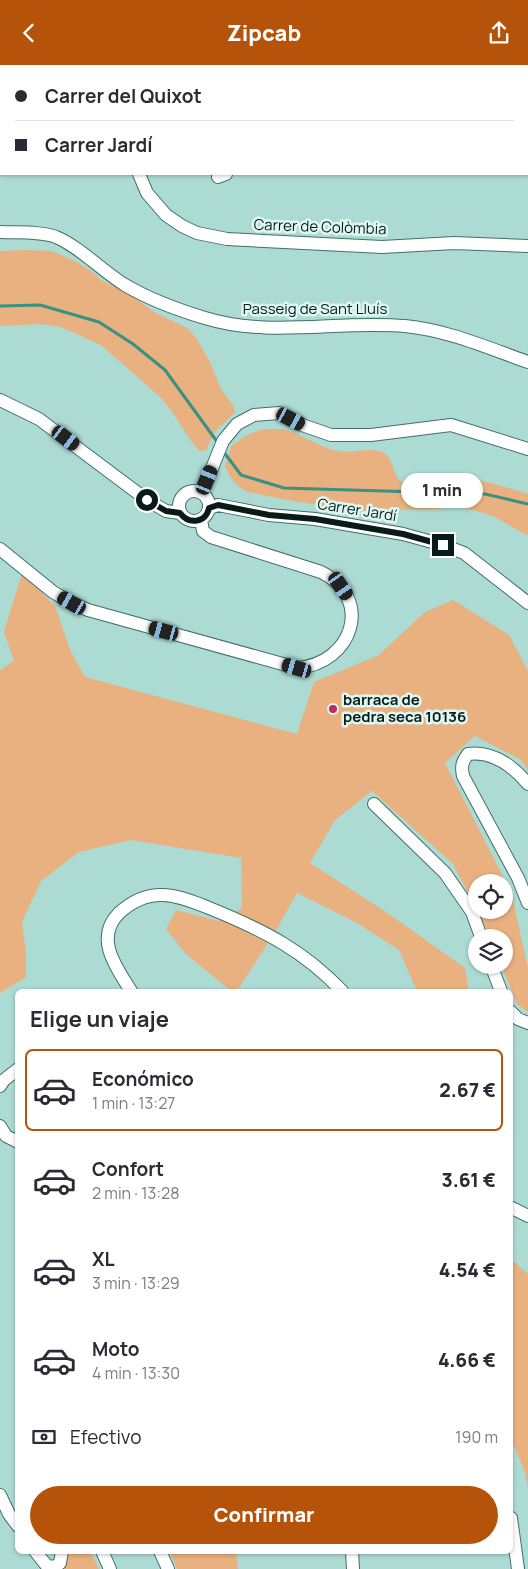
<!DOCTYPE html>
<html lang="es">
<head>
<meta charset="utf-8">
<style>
	:root { --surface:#fff; --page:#f7f7f7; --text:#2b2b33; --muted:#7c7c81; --line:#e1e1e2; --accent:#b45309 }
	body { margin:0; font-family:Manrope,sans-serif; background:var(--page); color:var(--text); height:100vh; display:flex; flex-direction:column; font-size:19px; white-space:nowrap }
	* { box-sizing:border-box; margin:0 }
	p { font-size:16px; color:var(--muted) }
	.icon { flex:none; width:28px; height:28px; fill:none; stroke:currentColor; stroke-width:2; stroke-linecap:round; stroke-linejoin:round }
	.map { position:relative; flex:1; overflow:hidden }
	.sheet { position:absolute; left:15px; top:924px; width:498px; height:565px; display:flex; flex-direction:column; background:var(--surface); border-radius:8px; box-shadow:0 1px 4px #0004 }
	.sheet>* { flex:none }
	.guide { position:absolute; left:0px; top:0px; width:529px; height:110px; box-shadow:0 1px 4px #0004; display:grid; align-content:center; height:110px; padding:0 15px; background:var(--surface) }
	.controls { position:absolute; left:468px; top:809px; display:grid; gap:10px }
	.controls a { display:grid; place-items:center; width:45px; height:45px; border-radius:50%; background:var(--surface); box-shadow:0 1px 4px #0004; font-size:25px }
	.end { position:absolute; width:22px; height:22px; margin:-11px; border:6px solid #081b18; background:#fff; box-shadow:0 0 0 2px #fff }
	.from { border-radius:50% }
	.bubble { position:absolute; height:35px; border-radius:18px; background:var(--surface); box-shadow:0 1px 4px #0004; font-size:16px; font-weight:800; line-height:35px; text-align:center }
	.car { position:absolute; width:15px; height:30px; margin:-15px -8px; border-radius:6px; box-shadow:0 0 4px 1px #0007; background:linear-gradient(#222 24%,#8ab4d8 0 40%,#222 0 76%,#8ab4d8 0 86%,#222 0) }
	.guide b { display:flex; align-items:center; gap:18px; height:48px; font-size:19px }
	.guide b+b { border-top:1px solid var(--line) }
	.guide i { width:12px; height:12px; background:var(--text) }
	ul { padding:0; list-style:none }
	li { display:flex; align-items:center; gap:15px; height:82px; margin:0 10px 8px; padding:0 5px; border:2px solid transparent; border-radius:8px }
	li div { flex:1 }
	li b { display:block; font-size:19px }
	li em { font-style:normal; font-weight:800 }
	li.current { border-color:var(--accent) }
	li>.icon { width:45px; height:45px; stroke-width:1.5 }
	h2 { padding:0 15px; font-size:22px; line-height:60px }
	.pay { display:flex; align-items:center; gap:12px; height:55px; padding:0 15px; font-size:19px }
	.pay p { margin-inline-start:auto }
	.cta { display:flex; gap:10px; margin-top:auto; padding:10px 15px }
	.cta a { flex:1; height:58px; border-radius:30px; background:var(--accent); color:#fff; font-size:20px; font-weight:800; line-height:58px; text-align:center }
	header { display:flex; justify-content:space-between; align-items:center; height:65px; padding:0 15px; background:var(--accent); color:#fff; font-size:22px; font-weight:800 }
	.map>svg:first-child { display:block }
	.green { fill:#e8b17f }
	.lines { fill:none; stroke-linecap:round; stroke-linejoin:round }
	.stream { stroke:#399084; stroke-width:3 }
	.street-casing { stroke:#436f69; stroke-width:14 }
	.street { stroke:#fff; stroke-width:12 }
	.route { stroke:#081b18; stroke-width:6 }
	.poi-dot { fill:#ba2d61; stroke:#dff7f3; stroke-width:2 }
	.labels { text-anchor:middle; stroke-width:5; stroke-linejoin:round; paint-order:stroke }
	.street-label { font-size:15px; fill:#081b18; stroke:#dff7f3 }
	.poi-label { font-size:15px; font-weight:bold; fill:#081b18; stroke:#dff7f3; text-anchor:start }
</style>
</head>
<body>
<header><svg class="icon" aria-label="back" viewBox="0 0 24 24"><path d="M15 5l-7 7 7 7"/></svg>Zipcab<svg class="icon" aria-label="share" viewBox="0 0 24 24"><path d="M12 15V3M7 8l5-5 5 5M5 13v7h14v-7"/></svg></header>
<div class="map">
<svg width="528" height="1504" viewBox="0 0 528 1504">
	<rect width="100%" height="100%" fill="#acdbd4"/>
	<path class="green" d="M27,185l25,1 25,11 17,11 7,7 33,17 20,15 33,16 10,11 13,23 11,27 12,16 2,7c-15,17 -21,15 -28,38l-8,1 -10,-13 -18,-28 -12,-14 -58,-51 -40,-18 -21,-3 -40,2v-75z
		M263,364c8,1 16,-1 23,1 18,5 33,18 53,21 14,3 32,-5 45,2 11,6 8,27 21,30 13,4 38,-5 53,-5 24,1 47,9 70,16v42l-35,-20 -20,-6 -20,-4 -15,3 -78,2 -62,-9 -50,-10c-12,-5 -18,-14 -23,-26l6,-20 16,-11z
		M22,508l33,33 16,46 14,25 212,57 17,-52 65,-27 46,-43 28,-12 56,35 19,36v99l-7,-10 -46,-24 -30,27 66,129 17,76v44l-11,-8 -16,-39h3v-28h-14l-13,-27h27v-27h-28v25l-23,-44 -81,-73 -37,29 -25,43 79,51 76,54 4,23h-52l-18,-41 -42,-27 -60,-30 -22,39 -38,59h-6l-45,-37 -20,-25 10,-19 43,11 23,-13 -1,-50 -110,-18 -52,12 -38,29 -19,41 4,30v25l-26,16v-323l14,-9 -10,-29z
		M510,1193l18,16v216l-3,-18 -15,-35z
		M70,1486h20l9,18h-36z
		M170,1486h66l2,18h-61z"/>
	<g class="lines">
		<path class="stream" d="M0,241l40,-1 59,17 34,22 32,26 53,73
			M223,386l18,24 43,13 201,6 43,10"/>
		<defs>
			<path id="street" d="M131,0v1
				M464,0l4,1
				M210,1l3,-1
				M324,1v-1
				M528,21v1
				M139,109l8,19 19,22 16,11 15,7 30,6 155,8 72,-4 74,3
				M218,112l8,-3
				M0,167c18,1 39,-1 56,5 24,10 46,34 69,48 24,14 53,25 80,33 64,20 134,2 200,8 42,4 83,22 123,36
				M0,335l39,19 108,81 19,11 14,2
				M179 441a15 15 0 1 1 30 0a15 15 0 1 1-30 0Z
				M202,428l21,-52 14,-17 17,-9 25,-2 23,12 29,10h40l80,-10 77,24
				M209,443l9,-3 51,10 46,4 88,15 40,11 21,8 64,50
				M0,484l53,43 19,11 16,7 209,58c55,-4 78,-69 24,-96l-110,-35 -8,-6 -2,-11
				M528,719c-15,-18 -35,-33 -60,-30 -6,8 -7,12 -5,22l55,102 10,25
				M374,739l71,69 27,39 9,25
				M491,900l10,26
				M131,926c-15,-24 -37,-53 -12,-78 12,-11 28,-19 45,-18 17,1 35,9 50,15 51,21 90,41 128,81
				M510,946l8,8 10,4
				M0,1021l4,-6 14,-11
				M0,1061l6,10 12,6
				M510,1142l18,9
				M0,1430l9,19 9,12
				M511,1453l7,51
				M35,1486l12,15 8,1 5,-4 2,-12
				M102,1486l8,18
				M160,1486l8,18
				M352,1486l1,18"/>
		</defs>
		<use href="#street" class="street-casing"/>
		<use href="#street" class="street"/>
	</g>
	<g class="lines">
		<path class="route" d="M147,435l19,11 14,2c9,12 26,10 29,-5l9,-3 51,10 46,4 88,15 40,11"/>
	</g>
	<circle class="poi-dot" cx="333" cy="644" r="5"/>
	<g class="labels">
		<g class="street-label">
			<text transform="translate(320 162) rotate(2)" y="5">Carrer de Colòmbia</text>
			<text x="315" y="249">Passeig de Sant Lluís</text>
			<text transform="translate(357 445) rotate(9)" y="5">Carrer Jardí</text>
		</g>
		<g class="poi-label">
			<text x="343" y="640">barraca de<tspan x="343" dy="17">pedra seca 10136</tspan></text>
		</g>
	</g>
</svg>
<div class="controls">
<a><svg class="icon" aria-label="locate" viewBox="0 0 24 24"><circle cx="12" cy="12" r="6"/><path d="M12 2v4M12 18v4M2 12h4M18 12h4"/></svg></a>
<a><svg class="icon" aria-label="layers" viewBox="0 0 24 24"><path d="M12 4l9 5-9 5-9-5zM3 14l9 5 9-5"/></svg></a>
</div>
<i class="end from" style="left:147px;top:435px"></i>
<i class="end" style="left:443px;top:480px"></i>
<div class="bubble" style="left:401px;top:408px;width:82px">1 min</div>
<i class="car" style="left:291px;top:354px;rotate:118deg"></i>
<i class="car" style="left:66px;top:373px;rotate:127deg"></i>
<i class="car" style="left:207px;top:415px;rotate:22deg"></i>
<i class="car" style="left:341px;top:521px;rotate:145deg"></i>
<i class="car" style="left:72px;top:538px;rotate:300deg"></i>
<i class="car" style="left:164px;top:566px;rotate:285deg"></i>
<i class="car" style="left:297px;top:603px;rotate:286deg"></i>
<div class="guide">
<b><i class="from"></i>Carrer del Quixot</b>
<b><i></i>Carrer Jardí</b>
</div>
<section class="sheet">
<h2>Elige un viaje</h2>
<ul>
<li class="current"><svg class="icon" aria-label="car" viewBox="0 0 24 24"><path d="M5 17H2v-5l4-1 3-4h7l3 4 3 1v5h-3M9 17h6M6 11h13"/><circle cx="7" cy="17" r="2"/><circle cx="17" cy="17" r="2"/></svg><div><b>Económico</b><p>1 min · 13:27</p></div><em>2.67 €</em></li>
<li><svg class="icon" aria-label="car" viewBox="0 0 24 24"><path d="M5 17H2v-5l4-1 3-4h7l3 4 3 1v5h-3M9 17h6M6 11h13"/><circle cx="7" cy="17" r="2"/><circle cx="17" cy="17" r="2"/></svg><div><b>Confort</b><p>2 min · 13:28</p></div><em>3.61 €</em></li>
<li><svg class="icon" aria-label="car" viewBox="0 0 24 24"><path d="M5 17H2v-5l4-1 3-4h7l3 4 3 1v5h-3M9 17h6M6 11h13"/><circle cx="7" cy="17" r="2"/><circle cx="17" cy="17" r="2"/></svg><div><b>XL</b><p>3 min · 13:29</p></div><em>4.54 €</em></li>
<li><svg class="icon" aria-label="car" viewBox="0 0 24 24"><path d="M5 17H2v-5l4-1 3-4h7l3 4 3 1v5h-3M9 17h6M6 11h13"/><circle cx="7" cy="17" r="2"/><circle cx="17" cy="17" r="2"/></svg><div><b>Moto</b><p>4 min · 13:30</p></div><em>4.66 €</em></li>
</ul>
<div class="pay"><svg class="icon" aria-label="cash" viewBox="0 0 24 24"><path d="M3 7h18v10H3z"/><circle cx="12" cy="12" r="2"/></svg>Efectivo<p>190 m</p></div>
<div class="cta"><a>Confirmar</a></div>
</section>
</div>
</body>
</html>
